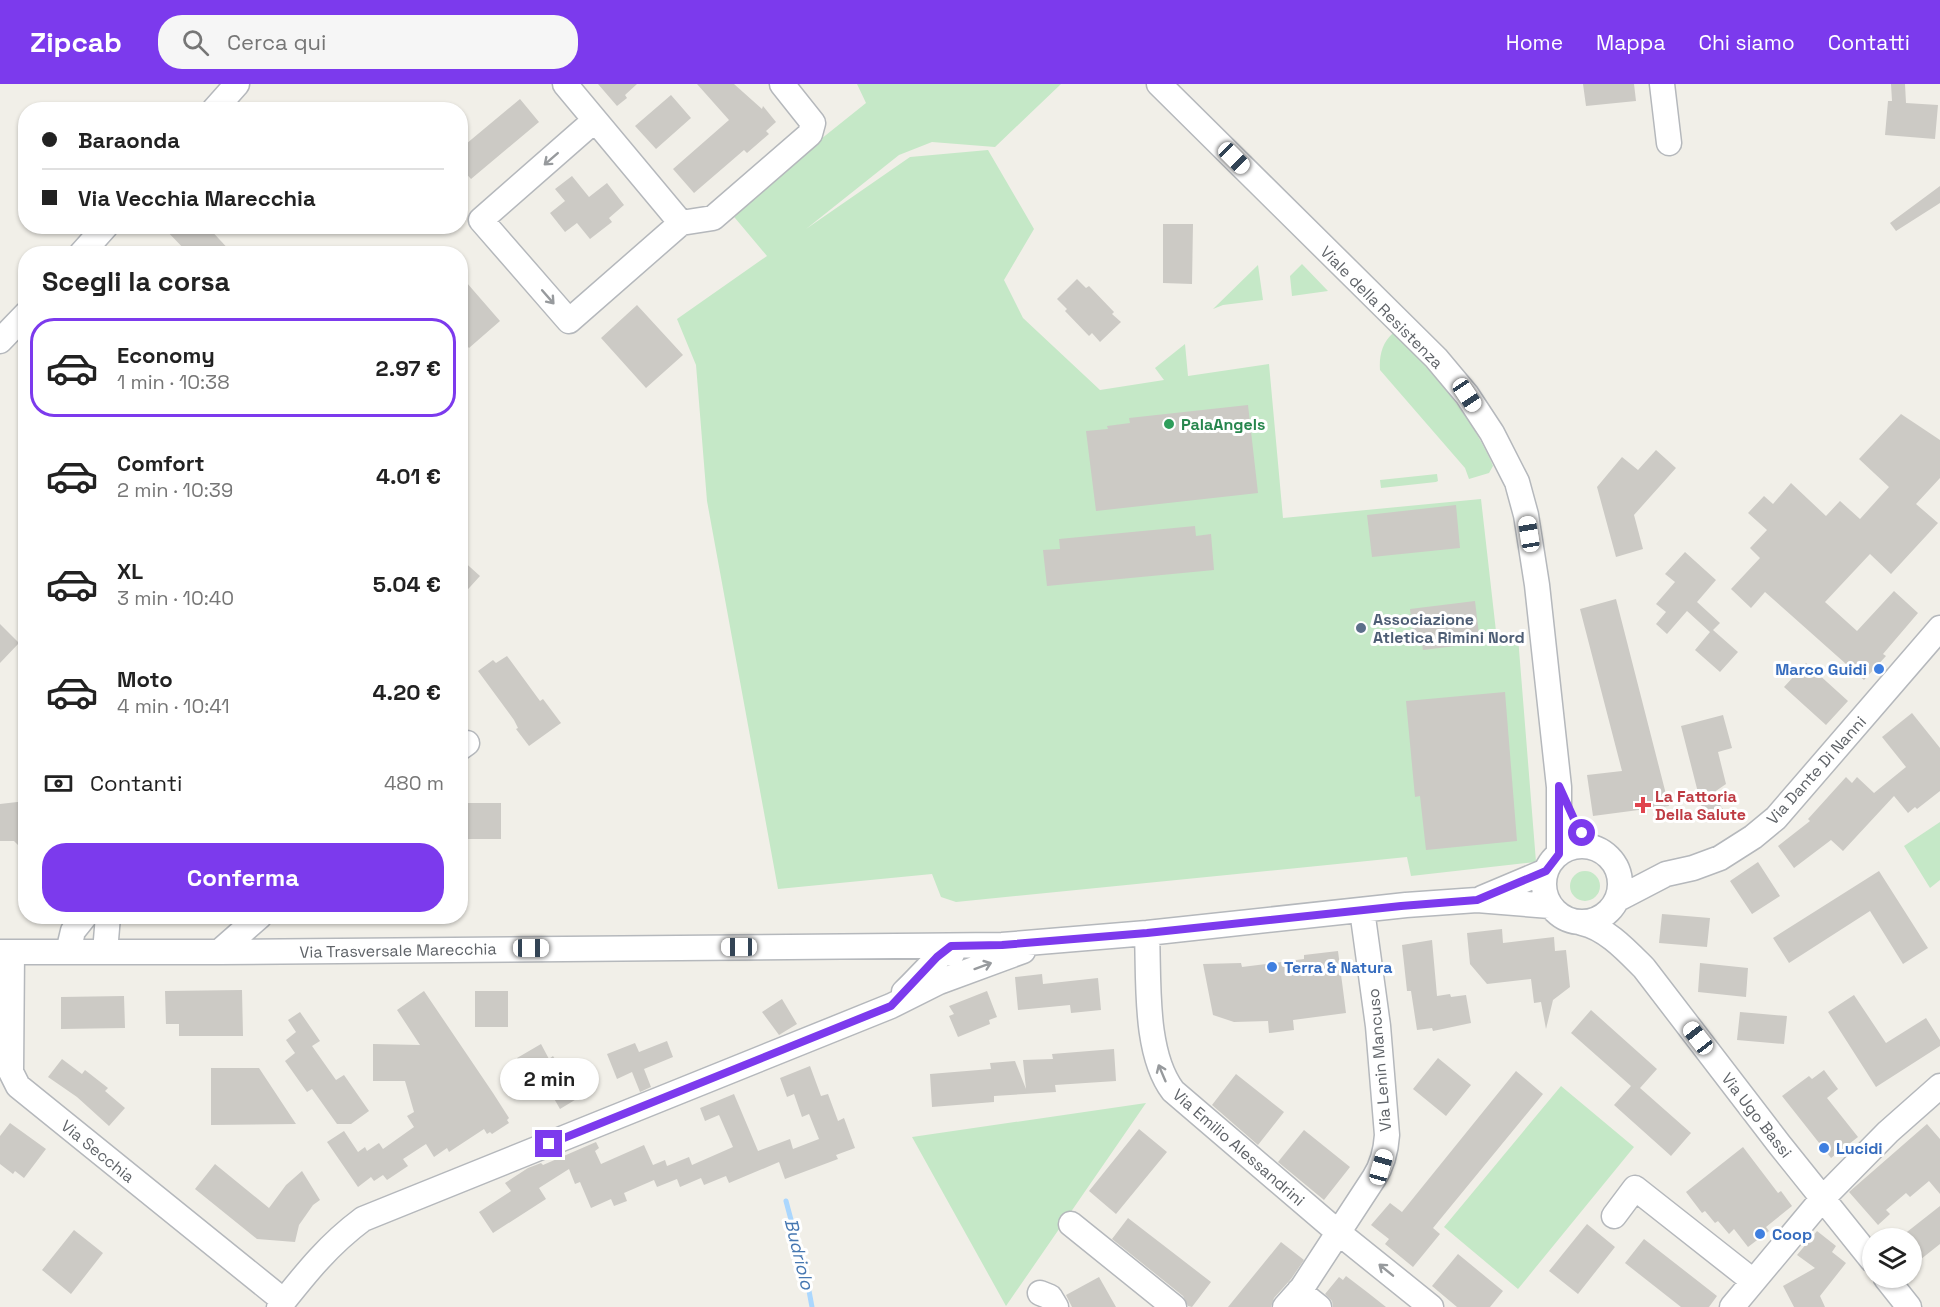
<!DOCTYPE html>
<html lang="it">
<head>
<meta charset="utf-8">
<style>
	:root { --surface:#fff; --page:#f6f6f6; --text:#222; --muted:#767676; --line:#e0e0e0; --accent:#7c3aed }
	body { margin:0; font-family:"Space Grotesk",sans-serif; background:var(--page); color:var(--text); height:100vh; display:flex; flex-direction:column; font-size:22px; white-space:nowrap }
	* { box-sizing:border-box; margin:0 }
	p { font-size:20px; color:var(--muted) }
	.icon { flex:none; width:33px; height:33px; fill:none; stroke:currentColor; stroke-width:2; stroke-linecap:round; stroke-linejoin:round }
	.map { position:relative; flex:1; overflow:hidden }
	.side { position:absolute; left:18px; top:162px; width:450px; height:678px; display:flex; flex-direction:column; background:var(--surface); border-radius:24px; box-shadow:0 2px 4px #0004 }
	.side>* { flex:none }
	.top-card { position:absolute; left:18px; top:18px; width:450px; height:132px; border-radius:24px; box-shadow:0 2px 4px #0004; display:grid; align-content:center; height:132px; padding:0 24px; background:var(--surface) }
	.tools { position:absolute; left:1862px; top:1144px; display:grid; gap:12px }
	.tools a { display:grid; place-items:center; width:60px; height:60px; border-radius:50%; background:var(--surface); box-shadow:0 2px 4px #0004; font-size:30px }
	.end { position:absolute; width:27px; height:27px; margin:-14px; border:8px solid #7c3aed; background:#fff; box-shadow:0 0 0 3px #fff }
	.from { border-radius:50% }
	.bubble { position:absolute; height:42px; border-radius:21px; background:var(--surface); box-shadow:0 2px 4px #0004; font-size:20px; font-weight:700; line-height:42px; text-align:center }
	.car { position:absolute; width:18px; height:36px; margin:-18px -9px; border-radius:8px; box-shadow:0 0 4px 2px #0007; background:linear-gradient(#fff 24%,#345 0 40%,#fff 0 76%,#345 0 86%,#fff 0) }
	.top-card b { display:flex; align-items:center; gap:21px; height:57px; font-size:22px }
	.top-card b+b { border-top:2px solid var(--line) }
	.top-card i { width:15px; height:15px; background:var(--text) }
	ul { padding:0; list-style:none }
	li { display:flex; align-items:center; gap:18px; height:99px; margin:0 12px 9px; padding:0 12px; border:3px solid transparent; border-radius:24px }
	li div { flex:1 }
	li b { display:block; font-size:22px }
	li em { font-style:normal; font-weight:700 }
	li.selected { border-color:var(--accent) }
	li>.icon { width:54px; height:54px; stroke-width:1.5 }
	h2 { padding:0 24px; font-size:27px; line-height:72px }
	.pay { display:flex; align-items:center; gap:15px; height:66px; padding:0 24px; font-size:22px }
	.pay p { margin-inline-start:auto }
	.primary-button { display:flex; gap:12px; margin-top:auto; padding:12px 24px }
	.primary-button a { flex:1; height:69px; border-radius:24px; background:var(--accent); color:#fff; font-size:24px; font-weight:700; line-height:69px; text-align:center }
	header { display:flex; align-items:center; gap:36px; box-sizing:border-box; height:84px; padding:0 30px; background:var(--accent); color:#fff }
	header strong { font-size:28px }
	nav { display:flex; gap:33px; margin-inline-start:auto; font-size:21px }
	.search { width:420px; height:54px; background:var(--page); display:flex; align-items:center; gap:15px; box-sizing:border-box; padding:0 21px; border-radius:24px; color:var(--muted); font-size:22px }
	.map>svg:first-child { display:block }
	.green { fill:#c5e8c7 }
	.lines { fill:none; stroke-linecap:round; stroke-linejoin:round }
	.stream { stroke:#abd7fe; stroke-width:5 }
	.building { fill:#cccac5 }
	.minor-casing { stroke:#b5b8bc; stroke-width:27 }
	.minor { stroke:#fff; stroke-width:24 }
	.oneway { stroke:#979a9d }
	.route { stroke:#7c3aed; stroke-width:8 }
	.leisure-dot { fill:#2e9e5b; stroke:#fff; stroke-width:2 }
	.service-dot { fill:#5c6f8a; stroke:#fff; stroke-width:2 }
	.shop-dot { fill:#3f7fe0; stroke:#fff; stroke-width:2 }
	.health-dot { fill:#e0444e; stroke:#fff; stroke-width:2 }
	.labels { text-anchor:middle; stroke-width:6; stroke-linejoin:round; paint-order:stroke }
	.street-label { font-size:16px; fill:#5f6368; stroke:#fff }
	.leisure-label { font-size:16px; font-weight:bold; fill:#27864d; stroke:#fff; text-anchor:start }
	.service-label { font-size:16px; font-weight:bold; fill:#4e5e75; stroke:#fff; text-anchor:start }
	.shop-label { font-size:16px; font-weight:bold; fill:#366cbe; stroke:#fff; text-anchor:start }
	.health-label { font-size:16px; font-weight:bold; fill:#be3a42; stroke:#fff; text-anchor:start }
	.water-label { font-size:18px; font-style:italic; fill:#4677b1; stroke:#fff }
</style>
</head>
<body>
<header>
<strong>Zipcab</strong>
<div class="search"><svg class="icon" aria-label="search" viewBox="0 0 24 24"><circle cx="10" cy="10" r="6"/><path d="M15 15l6 6"/></svg>Cerca qui</div>
<nav><a>Home</a><a>Mappa</a><a>Chi siamo</a><a>Contatti</a></nav>
</header>
<div class="map">
<svg width="1940" height="1223" viewBox="0 0 1940 1223">
	<rect width="100%" height="100%" fill="#f1efe8"/>
	<path class="green" d="M857,0h204l-66,63 -63,-5 -33,13 -93,74 104,-72 78,-7 46,79 -30,51 19,38 77,72 64,-10 -9,-12 30,-24 3,32 81,-12 14,154 198,-19 16,141 21,-3 18,225 -125,14 -4,-19 -451,45 -15,-5 -9,-23 -154,15 -71,-388 -11,-136 -19,-46 90,-63 -37,-44 136,-109z
		M1302,180l26,27 -36,5 -2,-20z
		M1258,181l5,35 -40,5 -10,4z
		M1393,249c39,38 75,78 98,128l2,5 -4,7 -20,6 -4,-11 -85,-98c-1,-14 2,-27 13,-37z
		M1437,390l1,7 -2,1 -55,6 -1,-8z
		M1940,738v58l-10,8 -26,-42z
		M1570 802a15 15 0 1 1 30 0a15 15 0 1 1-30 0Z
		M1561,1002l73,61 -116,142 -74,-62z
		M1146,1019l-140,203 -94,-169z"/>
	<g class="lines">
		<path class="stream" d="M786,1117l21,79 5,27"/>
	</g>
	<path class="building" d="M598,0h39l-12,11 2,3 -10,8z
		M697,0h37l28,25 1,-3 13,16 -10,9 3,3 -22,19 -3,-3 -50,43 -21,-24 56,-49z
		M1583,0h51l2,17 -50,5z
		M1891,0h14l1,19 32,2 -3,34 -50,-4 3,-34h4z
		M671,11l20,23 -35,31 -21,-23z
		M520,15l19,23 -68,57 -11,-12v-18z
		M572,92l17,21 18,-14 17,22 -15,13 3,4 -22,17 -13,-16 -12,9 -15,-19 15,-12 -10,-12z
		M1940,102v17l-44,28 -6,-8z
		M1163,140h30l-1,60 -29,-1z
		M162,142h45l26,28h-44z
		M460,191l40,46 -31,27 -9,-10z
		M1077,195l9,9 3,-2 25,26 -2,2 9,8 -21,20 -8,-9 -3,3 -24,-25 2,-2 -10,-10z
		M637,221l46,50 -37,33 -45,-50z
		M1248,321l10,88 -162,18 -10,-80 22,-2 -1,-3 23,-3 -1,-5z
		M1901,330l39,26v38l-24,26 22,19 -47,51 -21,-20 -45,48 32,29 37,-40 24,22 -35,41 3,2 -22,24 -99,-88 -14,16 -20,-19 29,-31 -10,-10 17,-18 -19,-17 16,-17 9,8 18,-21 35,33 14,-15 20,18 29,-32 -30,-28z
		M1656,366l20,18 -42,47 9,34 -27,8 -19,-70 25,-30 16,13z
		M1456,421l4,43 -88,9 -5,-42z
		M1195,442l1,10 15,-2 3,36 -167,16 -4,-36 17,-1 -1,-10z
		M1685,468l31,28 -19,22 23,21 -7,7 25,22 -18,20 -25,-22 15,-18 -23,-21 -20,23 -11,-10 10,-12 -10,-8 19,-22 -10,-8z
		M460,474l20,18 -20,22z
		M1616,515l53,207 -76,10 -6,-41 35,-4 -42,-162z
		M1475,517l5,42 -57,7 -2,-12 -7,1 -4,-30z
		M0,540l19,19 -19,20z
		M507,572l33,45 3,-2 18,24 -32,23 -13,-17 2,-1 -4,-8 -36,-49 15,-11 3,3z
		M1806,579l42,38 -22,24 -42,-38z
		M1505,608l12,149 -91,9 -6,-54 -5,1 -9,-96z
		M1912,629l28,35v43l-23,18 -2,-2 -7,6 -14,-17 -51,55 -12,-11 -37,28 -16,-22 32,-25 -2,-2 38,-42 6,6 5,-6 17,16 32,-26 -24,-30z
		M1723,631l9,33 -14,4 8,32 -13,9 11,18 -20,5 -23,-90z
		M26,717v52l-12,-12h-14v-37z
		M465,719h36v36h-41v-26h5z
		M1758,778l22,34 -28,18 -22,-33z
		M1879,787l49,77 -25,16 -33,-53 -81,52 -16,-25z
		M1662,830l48,4 -3,29 -48,-4z
		M1502,845l1,14 51,-6 1,14 11,-1 4,37 -17,13 -7,29 -5,-27 -7,1 -3,-24 -44,5 -17,-20 -3,-31z
		M1432,856l5,56 13,-2 1,3 15,-2 5,28 -38,8 -1,-3 -15,2 -6,-39h-4l-5,-46z
		M1338,867l8,62 -53,7 1,10 -25,3 -1,-12 -34,1 -21,-7 -10,-51 38,-1 1,4 62,-8v-4z
		M1700,879l48,5 -2,29 -48,-5z
		M1042,890l1,10 55,-6 3,32 -30,3 -1,-8 -52,5 -3,-33z
		M242,906l1,46h-64v-12h-13l-1,-33z
		M424,907l69,102 16,25 -2,2 2,3 -17,11 -2,-2 -3,2 -3,-5 -35,23 -2,-4 -13,9 -8,-13 -23,15 5,7 -21,14 -4,-5 -9,6 -3,-4 -13,10 -31,-45 17,-11 14,21 7,-5 2,4 12,-8 4,6 31,-22 -7,-11 7,-4 -9,-31h-32v-37l47,1 -23,-35z
		M475,907h33v36h-33z
		M987,907l10,26 -8,3 1,4 -32,13 -9,-21 5,-2 -5,-8z
		M1854,911l32,48 40,-25 14,22v6l-64,41 -48,-75z
		M124,912l1,32 -64,1v-32z
		M782,915l15,25 -18,11 -17,-23z
		M1591,926l66,59 -17,19 51,45 -20,23 -57,-51 17,-19 -60,-53z
		M300,928l20,29 -8,5 24,34 8,-5 25,36 -18,13h-14l-25,-35 -5,3 -22,-31 10,-8 -9,-13 10,-8 -8,-12z
		M1740,928l47,4 -3,28 -47,-4z
		M667,957l6,16 -29,12 7,18 -11,5 -8,-20 -15,7 -10,-25 28,-11 4,9z
		M541,960l8,15 4,-3 8,13 4,-3 8,12 5,-3 10,17 -28,17 -8,-14 -3,4 -9,-15 -3,1 -7,-11 -3,2 -10,-18z
		M1114,965l2,32 -61,4 1,7 -62,4v6l-62,5 -2,-33 61,-5 -1,-6 25,-2 11,28 -3,-29 30,-1 -1,-5z
		M1438,974l33,27 -25,31 -33,-27z
		M62,975l20,15 3,-4 23,18 -3,3 20,17 -16,18 -32,-29 -29,-20z
		M810,982l11,30 7,-2 10,27 6,-3 11,30 -19,7 2,4 -53,20 -6,-17 -50,21 -3,-7 -22,9 -3,-7 -21,9 -3,-8 -20,8 -3,-7 -30,13 3,8 -13,5 -3,-7 -20,9 -11,-26 -5,2 -6,-15 -30,19 7,11 -53,34 -14,-21 32,-21 -6,-8 23,-15 13,-5 2,2 53,-23 3,6 -4,3 6,13 43,-19 9,20 12,-5 2,6 22,-9 3,8 41,-18 -14,-32 -14,6 -5,-13 34,-14 24,57 32,-12 3,10 26,-10 -10,-25 -7,3 -8,-23 -7,3 -7,-19z
		M211,984h48l37,56 -85,1z
		M1824,986l14,19 -11,9 31,39 -27,21 -49,-62 27,-20 3,3z
		M1516,987l27,23 -110,134 7,6 -27,33 -28,-23 4,-5 -18,-14 19,-22 12,9z
		M1236,990l48,38 -26,33 -46,-40z
		M10,1039l36,26 -22,29 -9,-7 -2,3 -13,-10v-28z
		M1927,1040l13,15v55l-11,-13 -19,16 -4,-4 -20,17 4,4 -12,11 -29,-33z
		M1139,1045l28,23 -51,62 -27,-23z
		M1304,1046l46,37 -26,33 -46,-38z
		M1743,1063l35,46 3,-2 11,15 -26,21 3,4 -21,16 -14,-18 -5,5 -11,-13 -3,2 -10,-12 -3,2 -16,-21z
		M215,1080l54,44 17,-23 16,-14 18,29 -7,5 -14,20 -4,17 -38,-3 -62,-50z
		M1940,1122v38l-29,23v-28h-13z
		M1128,1134l83,64 -19,25 -4,-1 -5,-10 -71,-57z
		M1587,1140l28,23 -37,47 -29,-23z
		M74,1146l29,23 -32,41 -29,-24z
		M1817,1147l19,15 -4,6 14,11 -26,33 5,11h-31l-11,-21 32,-18 -18,-13z
		M1644,1155l73,57 -8,11h-28l-56,-44z
		M1281,1158l23,18 -13,19 -17,19 -3,9h-43z
		M1458,1170l45,37 -13,16h-33l-25,-21z
		M1346,1192l21,16 19,15h-53l-1,-6 -7,-7 14,-17 4,3z
		M1099,1193l17,30h-44l-6,-12z"/>
	<g class="lines">
		<defs>
			<path id="minor" d="M565,0l116,139 32,-5 97,-84 3,-11 -31,-39
				M1159,0l277,274 31,37 25,38 25,49 9,33 11,70 22,202v67
				M1662,0l7,59
				M214,26l23,-26
				M595,36l-114,100 88,101 112,-98
				M81,170l25,-28
				M0,257l26,-27
				M460,664l7,-5
				M1544 800a38 38 0 1 1 76 0a38 38 0 1 1-76 0Z
				M1482,814l64,-27
				M1618,815l48,-25 27,-6 27,-10 33,-21 23,-19 164,-190
				M1582,839c24,5 45,28 62,45l135,176 93,116
				M1147,849c2,48 -3,120 26,158l166,142 92,74
				M0,868h219l783,-7 145,-12 259,-28 71,-5 73,6
				M12,868l-1,120 7,14 266,215
				M68,868l5,-21 12,-15
				M105,868l3,-36
				M219,868l41,-36
				M904,908c16,-15 29,-32 47,-45l1,7
				M1614,1132l21,-28 118,93
				M1071,1140l103,83
				M1886,1194l23,29
				M1299,1207l20,16
				M1040,1209l10,4 6,10
				M279,1223c27,-34 49,-62 84,-88l528,-213 48,-24 84,-31
				M1285,1223l17,-19 72,-110c9,-14 12,-28 13,-43l-9,-109 -16,-116
				M1732,1223l91,-109 65,-66 52,-46"/>
		</defs>
		<use href="#minor" class="minor-casing"/>
		<use href="#minor" class="minor"/>
	</g>
	<defs><path id="oneway-shaft" d="M-6 0H5M1.5-3L5.5 0L1.5 3" fill="none" stroke-width="1.6" stroke-linecap="round" stroke-linejoin="round" transform="scale(1.5)"/></defs>
	<g class="oneway">
		<use href="#oneway-shaft" transform="translate(551 75) rotate(139)"/>
		<use href="#oneway-shaft" transform="translate(548 213) rotate(49)"/>
		<use href="#oneway-shaft" transform="translate(983 882) rotate(-20)"/>
		<use href="#oneway-shaft" transform="translate(1162 989) rotate(-113)"/>
		<use href="#oneway-shaft" transform="translate(1386 1186) rotate(-141)"/>
	</g>
	<g class="lines">
		<path class="route" d="M549,1060l342,-138 46,-49 14,-11 51,-1 145,-12 254,-27 76,-6 69,-29 13,-17v-68l15,33 8,14"/>
	</g>
	<circle class="leisure-dot" cx="1169" cy="340" r="6"/>
	<circle class="service-dot" cx="1361" cy="544" r="6"/>
	<g class="shop-dot">
		<circle cx="1879" cy="585" r="6"/>
		<circle cx="1272" cy="883" r="6"/>
		<circle cx="1824" cy="1064" r="6"/>
		<circle cx="1760" cy="1150" r="6"/>
	</g>
	<path class="health-dot" d="M1640 712h6v6h6v6h-6v6h-6v-6h-6v-6h6z"/>
	<g class="labels">
		<g class="street-label">
			<text transform="translate(1382 223) rotate(45)" y="6">Viale della Resistenza</text>
			<text transform="translate(1816 686) rotate(-48)" y="6">Via Dante Di Nanni</text>
			<text transform="translate(398 866) rotate(-1)" y="6">Via Trasversale Marecchia</text>
			<text transform="translate(1379 976) rotate(-95)" y="6">Via Lenin Mancuso</text>
			<text transform="translate(1757 1031) rotate(52)" y="6">Via Ugo Bassi</text>
			<text transform="translate(1239 1063) rotate(41)" y="6">Via Emilio Alessandrini</text>
			<text transform="translate(98 1067) rotate(39)" y="6">Via Secchia</text>
		</g>
		<g class="leisure-label">
			<text x="1181" y="346">PalaAngels</text>
		</g>
		<g class="service-label">
			<text x="1373" y="541">Associazione<tspan x="1373" dy="18">Atletica Rimini Nord</tspan></text>
		</g>
		<g class="shop-label">
			<text x="1867" y="591" text-anchor="end">Marco Guidi</text>
			<text x="1284" y="889">Terra &amp; Natura</text>
			<text x="1836" y="1070">Lucidi</text>
			<text x="1772" y="1156">Coop</text>
		</g>
		<g class="health-label">
			<text x="1655" y="718">La Fattoria<tspan x="1655" dy="18">Della Salute</tspan></text>
		</g>
		<g class="water-label">
			<text transform="translate(799 1170) rotate(76)" y="6">Budriolo</text>
		</g>
	</g>
</svg>
<div class="tools">
<a><svg class="icon" aria-label="layers" viewBox="0 0 24 24"><path d="M12 4l9 5-9 5-9-5zM3 14l9 5 9-5"/></svg></a>
</div>
<i class="end from" style="left:1582px;top:749px"></i>
<i class="end" style="left:549px;top:1060px"></i>
<div class="bubble" style="left:500px;top:974px;width:99px">2 min</div>
<i class="car" style="left:1234px;top:74px;rotate:135deg"></i>
<i class="car" style="left:1467px;top:311px;rotate:146deg"></i>
<i class="car" style="left:1529px;top:450px;rotate:351deg"></i>
<i class="car" style="left:739px;top:863px;rotate:270deg"></i>
<i class="car" style="left:531px;top:864px;rotate:90deg"></i>
<i class="car" style="left:1698px;top:954px;rotate:322deg"></i>
<i class="car" style="left:1381px;top:1083px;rotate:16deg"></i>
<div class="top-card">
<b><i class="from"></i>Baraonda</b>
<b><i></i>Via Vecchia Marecchia</b>
</div>
<section class="side">
<h2>Scegli la corsa</h2>
<ul>
<li class="selected"><svg class="icon" aria-label="car" viewBox="0 0 24 24"><path d="M5 17H2v-5l4-1 3-4h7l3 4 3 1v5h-3M9 17h6M6 11h13"/><circle cx="7" cy="17" r="2"/><circle cx="17" cy="17" r="2"/></svg><div><b>Economy</b><p>1 min · 10:38</p></div><em>2.97 €</em></li>
<li><svg class="icon" aria-label="car" viewBox="0 0 24 24"><path d="M5 17H2v-5l4-1 3-4h7l3 4 3 1v5h-3M9 17h6M6 11h13"/><circle cx="7" cy="17" r="2"/><circle cx="17" cy="17" r="2"/></svg><div><b>Comfort</b><p>2 min · 10:39</p></div><em>4.01 €</em></li>
<li><svg class="icon" aria-label="car" viewBox="0 0 24 24"><path d="M5 17H2v-5l4-1 3-4h7l3 4 3 1v5h-3M9 17h6M6 11h13"/><circle cx="7" cy="17" r="2"/><circle cx="17" cy="17" r="2"/></svg><div><b>XL</b><p>3 min · 10:40</p></div><em>5.04 €</em></li>
<li><svg class="icon" aria-label="car" viewBox="0 0 24 24"><path d="M5 17H2v-5l4-1 3-4h7l3 4 3 1v5h-3M9 17h6M6 11h13"/><circle cx="7" cy="17" r="2"/><circle cx="17" cy="17" r="2"/></svg><div><b>Moto</b><p>4 min · 10:41</p></div><em>4.20 €</em></li>
</ul>
<div class="pay"><svg class="icon" aria-label="cash" viewBox="0 0 24 24"><path d="M3 7h18v10H3z"/><circle cx="12" cy="12" r="2"/></svg>Contanti<p>480 m</p></div>
<div class="primary-button"><a>Conferma</a></div>
</section>
</div>
</body>
</html>
